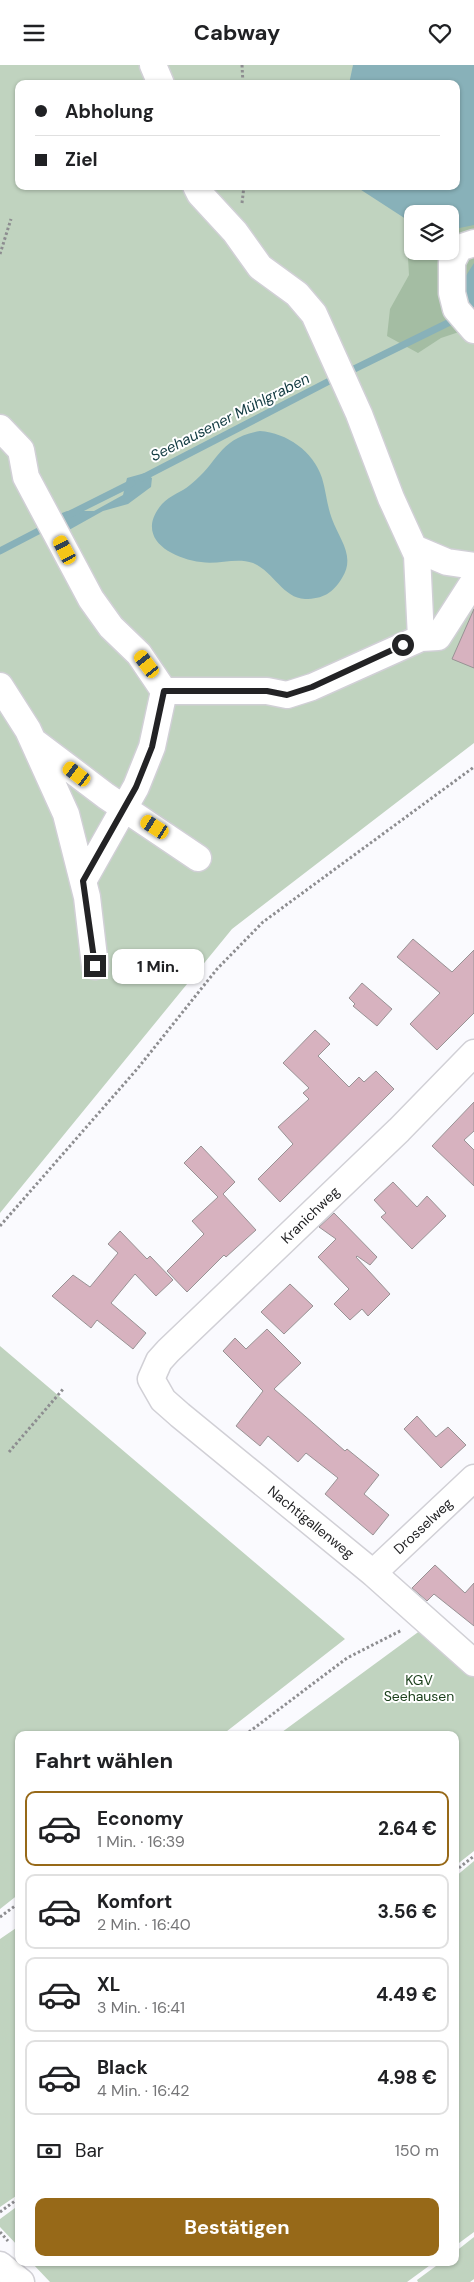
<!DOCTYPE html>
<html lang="de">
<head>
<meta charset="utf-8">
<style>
	:root { --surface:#fff; --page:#f2f2f2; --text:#202124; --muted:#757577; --line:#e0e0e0; --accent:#976918 }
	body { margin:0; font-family:"DM Sans",sans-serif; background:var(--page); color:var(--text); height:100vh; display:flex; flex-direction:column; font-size:19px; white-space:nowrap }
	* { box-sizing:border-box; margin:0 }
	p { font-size:16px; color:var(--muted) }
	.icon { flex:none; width:28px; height:28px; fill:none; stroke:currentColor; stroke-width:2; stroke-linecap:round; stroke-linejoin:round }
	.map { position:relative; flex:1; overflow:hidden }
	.sheet { position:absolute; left:15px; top:1666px; width:444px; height:535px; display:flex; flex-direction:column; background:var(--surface); border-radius:10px; box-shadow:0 1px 4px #0004 }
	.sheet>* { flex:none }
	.banner { position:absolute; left:15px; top:15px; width:445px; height:110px; border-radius:10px; box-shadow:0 1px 4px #0004; display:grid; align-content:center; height:110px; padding:0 20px; background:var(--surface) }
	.controls { position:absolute; left:404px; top:140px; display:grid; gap:10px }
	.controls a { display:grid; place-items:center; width:55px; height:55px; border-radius:10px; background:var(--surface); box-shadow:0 1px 4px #0004; font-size:25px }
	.end { position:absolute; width:22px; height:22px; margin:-11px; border:6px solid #232325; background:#fff; box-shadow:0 0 0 2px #fff }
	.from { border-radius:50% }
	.bubble { position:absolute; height:35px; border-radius:10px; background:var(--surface); box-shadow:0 1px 4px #0004; font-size:16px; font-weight:700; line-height:35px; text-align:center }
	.car { position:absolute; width:15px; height:30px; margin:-15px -8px; border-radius:6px; box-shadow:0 0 4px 1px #0007; background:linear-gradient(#f5c518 24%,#345 0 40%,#f5c518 0 76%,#345 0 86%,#f5c518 0) }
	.banner b { display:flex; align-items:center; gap:18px; height:48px; font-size:19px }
	.banner b+b { border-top:1px solid var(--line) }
	.banner i { width:12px; height:12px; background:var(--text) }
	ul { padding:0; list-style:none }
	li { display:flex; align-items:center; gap:15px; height:75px; margin:0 10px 8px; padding:0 10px; border:2px solid var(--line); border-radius:10px }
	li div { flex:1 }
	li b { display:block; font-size:19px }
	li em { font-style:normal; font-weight:700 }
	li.active { border-color:var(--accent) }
	li>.icon { width:45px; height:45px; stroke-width:1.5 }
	h2 { padding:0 20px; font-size:22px; line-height:60px }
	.pay { display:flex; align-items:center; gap:12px; height:55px; padding:0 20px; font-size:19px }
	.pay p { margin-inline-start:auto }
	.button { display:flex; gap:10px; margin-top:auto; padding:10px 20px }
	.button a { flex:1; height:58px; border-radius:10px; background:var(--accent); color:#fff; font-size:20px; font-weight:700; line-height:58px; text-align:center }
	header { display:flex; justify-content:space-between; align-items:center; height:65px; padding:0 20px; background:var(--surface); font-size:22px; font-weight:700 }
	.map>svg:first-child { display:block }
	.green { fill:#c0d3bf; fill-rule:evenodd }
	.forest { fill:#a4bda3 }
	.water { fill:#88b1b9 }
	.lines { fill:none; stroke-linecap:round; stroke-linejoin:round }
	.stream { stroke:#88b1b9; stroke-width:7 }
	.building { fill:#d7b2bf; stroke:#989294 }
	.minor-casing { stroke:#d1d0d6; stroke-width:29 }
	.path { stroke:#8d8d90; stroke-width:3; stroke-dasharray:2.5 2.5; stroke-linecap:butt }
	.minor { stroke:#fff; stroke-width:26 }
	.route { stroke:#232325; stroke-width:6 }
	.labels { text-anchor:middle; stroke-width:4; stroke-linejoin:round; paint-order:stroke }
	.street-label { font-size:14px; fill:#232325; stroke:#fff }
	.park-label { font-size:14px; fill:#193e19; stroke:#fff }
	.water-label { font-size:15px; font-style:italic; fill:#133b42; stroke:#fff }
</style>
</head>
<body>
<header><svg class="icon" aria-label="menu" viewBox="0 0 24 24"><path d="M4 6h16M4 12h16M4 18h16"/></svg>Cabway<svg class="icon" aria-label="heart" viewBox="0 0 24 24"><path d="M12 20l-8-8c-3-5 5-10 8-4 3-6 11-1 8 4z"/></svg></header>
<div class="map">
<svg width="474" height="2217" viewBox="0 0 474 2217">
	<rect width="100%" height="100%" fill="#fafafe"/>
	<path class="green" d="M0,0h474v678l-242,186 -232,284zM19,19h437v102h-437zM412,149h38v37h-38z
		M0,1281l345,293 -123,96h-203v159l-19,15z
		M421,1565l53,47v174l-19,15v-131h-177z
		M474,1796v371l-19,14v-369z
		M19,1861v268l-19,13v-268z
		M19,2140v42l-19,-20v-8z
		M474,2172v42l-4,3h-52l-1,-2 23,-17h15v-11z
		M32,2198h401l-26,19h-357z"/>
	<path class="forest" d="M474,140v122l-33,11 -23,15 -31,-17 3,-27 19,-34 -2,-34 3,-10 2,-1v21h38v-36z"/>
	<path class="water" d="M353,0h121v160l-24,5v-16h-38v9l-57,-37h101v-102h-107z
		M474,198v55l-17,-28z
		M260,366c27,2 53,20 62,47 4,13 5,28 10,41 7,20 24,37 10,59 -9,15 -19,21 -37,21 -22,-1 -32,-28 -52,-36 -17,-6 -35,2 -52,-1 -31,-4 -67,-25 -39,-58 8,-9 20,-12 28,-19 30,-23 27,-46 70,-54z
		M145,408l7,5 -1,9 -23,17 -25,7 -34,19 -12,-15 10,-4h27l29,-16 4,-17z"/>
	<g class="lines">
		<path class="stream" d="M346,308l112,-55
			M142,413l195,-101
			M70,449l62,-31
			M0,486l48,-25"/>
	</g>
	<path class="building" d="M474,544v59l-22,-9z
		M413,874l39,33 22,-22v63l-37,37 -27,-26 30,-31 -43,-36z
		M362,918l30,26 -15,17 -24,-20 2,-2 -6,-6z
		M315,965l15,14 -12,12 31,31 10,-10 5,5 12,-11 18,18 -114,113 -22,-23 35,-35 -15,-17 31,-28 -6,-6 6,-5 -26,-25z
		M474,1037v29l-10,9 10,10v36l-42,-40z
		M201,1081l34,36 -12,12 33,36 -30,27 -2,-2 -37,37 -20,-21 37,-37 -12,-13 26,-24 -34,-34z
		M393,1117l24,25 10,-11 19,20 -34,33 -31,-32 5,-4 -12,-13z
		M334,1148l43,44 -7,8 -13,-9 -1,1 34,37 -22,22 -6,-7 -12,11 -16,-16 15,-15 -31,-32 18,-18 -17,-12z
		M120,1166l27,28 3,-3 23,24 -17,16 -21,-22 -24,29 35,30 -13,16 -36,-29 -6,8 -39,-32 21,-21 17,12 28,-34 -10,-9z
		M290,1219l23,22 -29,28 -23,-22z
		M267,1264l34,34 -27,26 71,62 2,-2 32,26 -15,19 25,21 -16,20 -48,-41 13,-16 -32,-25 -8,9 -30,-26 -8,10 -24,-20 27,-35 -40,-40 12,-13 11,11z
		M417,1351l19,21 12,-10 18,18 -25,23 -37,-39z
		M435,1500l30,28 9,-10v43l-40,-32 -7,7 -15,-13z"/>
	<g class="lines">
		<defs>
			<path id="minor" d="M153,0l8,19
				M196,121l4,8 35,38 25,35 37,27 17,20 45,100 32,84 26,57 4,83
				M474,178l-15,5 -7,14v31l4,16 18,21
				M0,363l21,22 5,27 65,122 20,28 28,27 25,37 -12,56 -16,40 -53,94
				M414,483l33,14 27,4
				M0,621l28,44 38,84 21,83 8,69
				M164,626h103l20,4 25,-8 109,-49 17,-1 36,-56
				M36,678l70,53 92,62
				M474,988l-75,77 -231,221 -9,10 -8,18 12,21 17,15 193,158 101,90
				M373,1508l101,-95
				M0,2200l21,17"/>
		</defs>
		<use href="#minor" class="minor-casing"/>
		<path class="path" d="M242,0l1,19
			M242,138l2,-17
			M0,189l11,-35
			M0,1161l138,-158 79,-99 46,-47 211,-155
			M9,1387l55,-64
			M245,1670l102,-77 55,-28
			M455,1806l19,-15
			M0,1852l19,-14
			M0,2147l19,-14
			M0,2167l8,9"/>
		<use href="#minor" class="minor"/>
	</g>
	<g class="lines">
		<path class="route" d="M95,901l-12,-85 53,-94 16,-40 12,-56h103l20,4 25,-8 91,-42"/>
	</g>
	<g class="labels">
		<g class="street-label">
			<text transform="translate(310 1150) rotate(-44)" y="5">Kranichweg</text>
			<text transform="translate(311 1457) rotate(39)" y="5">Nachtigallenweg</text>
			<text transform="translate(423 1461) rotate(-43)" y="5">Drosselweg</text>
		</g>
		<g class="park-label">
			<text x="419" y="1620">KGV<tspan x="419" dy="16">Seehausen</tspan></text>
		</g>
		<g class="water-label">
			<text transform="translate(230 352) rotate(-27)" y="5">Seehausener Mühlgraben</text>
		</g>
	</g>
</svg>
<div class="controls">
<a><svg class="icon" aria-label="layers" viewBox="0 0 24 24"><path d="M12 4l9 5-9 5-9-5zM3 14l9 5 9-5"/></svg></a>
</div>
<i class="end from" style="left:403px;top:580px"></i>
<i class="end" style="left:95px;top:901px"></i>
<div class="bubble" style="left:112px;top:884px;width:92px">1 Min.</div>
<i class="car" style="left:65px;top:485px;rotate:332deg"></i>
<i class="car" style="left:147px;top:599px;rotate:323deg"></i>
<i class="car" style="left:77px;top:709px;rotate:307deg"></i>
<i class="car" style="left:155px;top:762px;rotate:303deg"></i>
<div class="banner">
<b><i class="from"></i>Abholung</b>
<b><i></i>Ziel</b>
</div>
<section class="sheet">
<h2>Fahrt wählen</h2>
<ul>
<li class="active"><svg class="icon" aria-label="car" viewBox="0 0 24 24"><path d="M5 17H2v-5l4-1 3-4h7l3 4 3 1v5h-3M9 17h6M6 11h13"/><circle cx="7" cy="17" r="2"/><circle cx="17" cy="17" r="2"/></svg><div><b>Economy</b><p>1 Min. · 16:39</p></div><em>2.64 €</em></li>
<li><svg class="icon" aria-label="car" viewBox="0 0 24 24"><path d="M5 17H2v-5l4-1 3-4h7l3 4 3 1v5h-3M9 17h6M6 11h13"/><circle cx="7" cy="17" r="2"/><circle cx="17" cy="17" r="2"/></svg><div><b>Komfort</b><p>2 Min. · 16:40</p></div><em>3.56 €</em></li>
<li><svg class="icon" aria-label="car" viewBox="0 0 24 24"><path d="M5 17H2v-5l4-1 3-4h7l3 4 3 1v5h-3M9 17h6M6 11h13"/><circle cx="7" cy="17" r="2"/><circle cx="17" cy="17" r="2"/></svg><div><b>XL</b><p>3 Min. · 16:41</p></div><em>4.49 €</em></li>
<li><svg class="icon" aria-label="car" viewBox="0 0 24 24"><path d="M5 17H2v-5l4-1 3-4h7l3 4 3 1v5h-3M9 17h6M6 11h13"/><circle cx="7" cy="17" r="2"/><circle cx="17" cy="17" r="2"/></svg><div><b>Black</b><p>4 Min. · 16:42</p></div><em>4.98 €</em></li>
</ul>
<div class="pay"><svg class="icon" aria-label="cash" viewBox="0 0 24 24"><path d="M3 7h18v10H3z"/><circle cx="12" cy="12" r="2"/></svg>Bar<p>150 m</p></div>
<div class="button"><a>Bestätigen</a></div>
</section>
</div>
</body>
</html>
